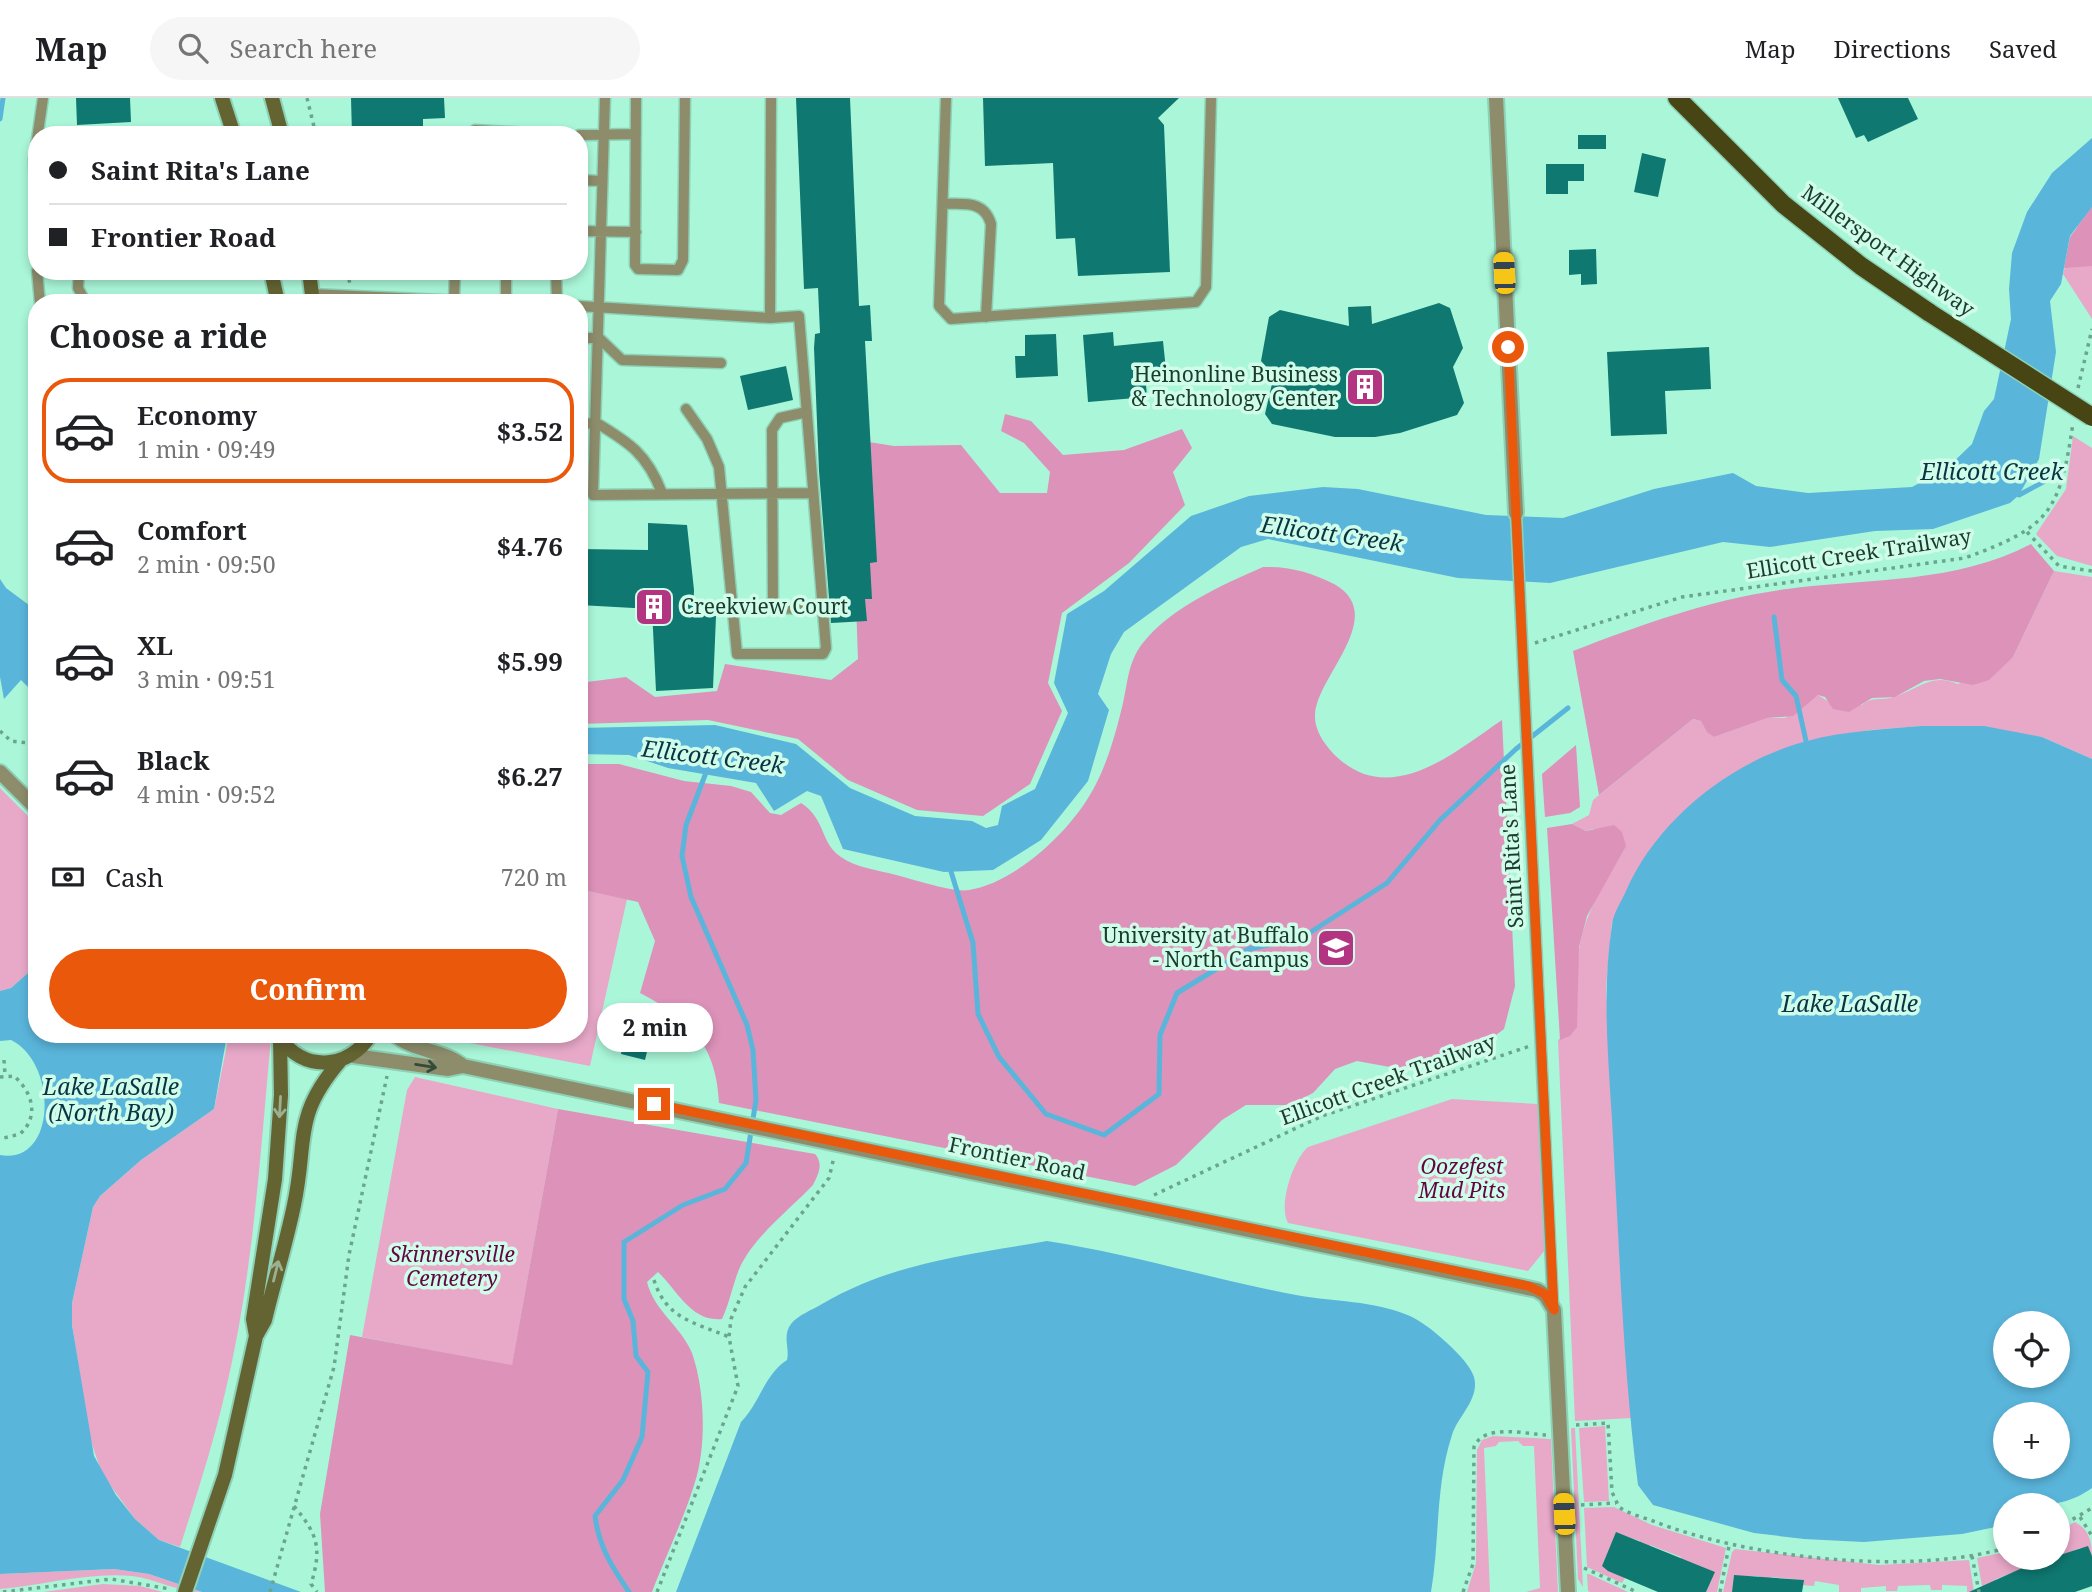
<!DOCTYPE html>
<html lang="en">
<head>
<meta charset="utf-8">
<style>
	:root { --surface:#fff; --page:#f6f6f6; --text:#202124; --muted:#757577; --line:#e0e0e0; --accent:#ea580c }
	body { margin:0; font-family:"Noto Serif",serif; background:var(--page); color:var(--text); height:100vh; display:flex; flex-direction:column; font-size:26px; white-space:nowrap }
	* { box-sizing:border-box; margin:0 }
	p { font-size:23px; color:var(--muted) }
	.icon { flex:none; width:38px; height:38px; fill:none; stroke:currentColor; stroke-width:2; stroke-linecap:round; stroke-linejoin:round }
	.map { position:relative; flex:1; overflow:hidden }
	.details { position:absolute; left:28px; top:196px; width:560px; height:749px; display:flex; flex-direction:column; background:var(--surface); border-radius:28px; box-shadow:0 4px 10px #0003 }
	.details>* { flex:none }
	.guide { position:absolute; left:28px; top:28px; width:560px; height:154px; border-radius:28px; box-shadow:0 4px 10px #0003; display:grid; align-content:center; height:154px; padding:0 21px; background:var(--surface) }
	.fabs { position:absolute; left:1993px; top:1213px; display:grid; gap:14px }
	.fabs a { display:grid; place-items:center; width:77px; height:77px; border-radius:50%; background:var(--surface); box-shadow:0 4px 10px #0003; font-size:35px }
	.end { position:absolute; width:32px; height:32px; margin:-16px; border:9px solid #ea580c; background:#fff; box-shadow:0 0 0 4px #fff }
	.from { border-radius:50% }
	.bubble { position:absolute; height:49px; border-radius:24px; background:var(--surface); box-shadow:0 4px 10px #0003; font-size:23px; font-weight:700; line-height:49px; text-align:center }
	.car { position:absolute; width:21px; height:42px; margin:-21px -10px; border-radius:9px; box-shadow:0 0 5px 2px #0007; background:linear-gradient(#f5c518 24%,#345 0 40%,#f5c518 0 76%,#345 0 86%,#f5c518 0) }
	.guide b { display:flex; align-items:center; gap:24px; height:66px; font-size:26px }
	.guide b+b { border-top:2px solid var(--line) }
	.guide i { width:18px; height:18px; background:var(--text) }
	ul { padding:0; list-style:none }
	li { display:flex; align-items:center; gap:21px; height:105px; margin:0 14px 10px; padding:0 7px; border:4px solid transparent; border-radius:28px }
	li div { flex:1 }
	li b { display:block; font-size:26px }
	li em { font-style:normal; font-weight:700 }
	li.on { border-color:var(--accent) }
	li>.icon { width:63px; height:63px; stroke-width:1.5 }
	h2 { padding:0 21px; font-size:32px; line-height:84px }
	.pay { display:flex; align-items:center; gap:18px; height:77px; padding:0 21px; font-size:26px }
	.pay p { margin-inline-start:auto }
	.primary-button { display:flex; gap:14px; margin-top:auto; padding:14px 21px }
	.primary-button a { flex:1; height:80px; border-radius:42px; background:var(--accent); color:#fff; font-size:28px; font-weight:700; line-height:80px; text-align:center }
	header { display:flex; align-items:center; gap:42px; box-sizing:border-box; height:98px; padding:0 35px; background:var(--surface); border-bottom:2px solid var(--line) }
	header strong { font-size:33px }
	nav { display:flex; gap:38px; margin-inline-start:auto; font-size:24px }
	.search { width:490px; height:63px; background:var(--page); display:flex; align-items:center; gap:18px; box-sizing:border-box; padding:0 24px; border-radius:38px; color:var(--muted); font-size:26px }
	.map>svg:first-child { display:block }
	.green { fill:#e8a9c9 }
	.forest { fill:#dd92b9 }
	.water { fill:#5ab5db; fill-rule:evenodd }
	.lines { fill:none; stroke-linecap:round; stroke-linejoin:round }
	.stream { stroke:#5ab5db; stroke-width:5 }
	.building { fill:#0f7871 }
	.service-casing { stroke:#8dd1b6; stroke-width:13 }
	.minor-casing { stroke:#8dd1b6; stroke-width:18 }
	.tertiary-casing { stroke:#8dd1b6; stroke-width:18 }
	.secondary-casing { stroke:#8dd1b6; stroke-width:18 }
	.primary-casing { stroke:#8dd1b6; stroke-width:21 }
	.path { stroke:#6ca58f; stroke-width:3.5; stroke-dasharray:3.5 5; stroke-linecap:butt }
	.service { stroke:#8d8d6c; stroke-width:10 }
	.minor { stroke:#8d8d6c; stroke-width:14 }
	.tertiary { stroke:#8d8d6c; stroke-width:14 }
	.secondary { stroke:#646332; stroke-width:14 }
	.primary { stroke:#474513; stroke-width:18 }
	.primary-bridge-casing { stroke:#8dd1b6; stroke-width:21; stroke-linecap:butt }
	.primary-bridge { stroke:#474513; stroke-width:18 }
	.oneway { stroke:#324b3b }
	.oneway2 { stroke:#9ab08e }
	.route { stroke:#ea580c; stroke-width:9 }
	.labels { text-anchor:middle; stroke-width:7; stroke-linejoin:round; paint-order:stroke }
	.street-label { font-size:21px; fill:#1b3b2f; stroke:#d0fcea }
	.poi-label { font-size:21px; fill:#1b3b2f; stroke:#d0fcea; text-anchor:end }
	.park-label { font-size:21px; font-style:italic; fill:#610642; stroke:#d0fcea }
	.water-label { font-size:23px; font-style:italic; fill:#093444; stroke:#d0fcea }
</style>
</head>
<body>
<header>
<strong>Map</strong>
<div class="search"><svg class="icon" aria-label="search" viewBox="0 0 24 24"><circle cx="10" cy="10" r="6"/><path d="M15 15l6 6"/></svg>Search here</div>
<nav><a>Map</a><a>Directions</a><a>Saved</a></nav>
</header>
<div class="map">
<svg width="2092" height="1494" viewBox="0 0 2092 1494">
	<rect width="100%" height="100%" fill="#aaf6d8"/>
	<path class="green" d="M2092,102v119l-29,-45 17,-57z
		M2073,338l19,12v118l-35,-10 -21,-22 30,-45z
		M2054,473l38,6v182l-50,-22 -120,-11 -51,4 -65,11 -194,181 -6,65 14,279 12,152 -57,3 -17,-381c29,-17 15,-67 22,-96 7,-34 25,-63 43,-93l-30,-22 -7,2 -14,-7 17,-9 4,-15 100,-81 8,2 13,16 52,-19h19l33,-23 11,7 33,3c10,-9 19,-4 31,-8 25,-7 38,-25 65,-13l55,-27z
		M0,690l37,37v140l-26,23 -11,3z
		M579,791l48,10 -37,167 -167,-32h156z
		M227,936h43l1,4c-11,119 -18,239 -46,355 -12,52 -29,104 -45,154l-21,-7 -24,-21 -33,-45 -12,-36 -20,-126 23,-105 7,-11 41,-36 73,-51 14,-69z
		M415,979l143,32 -46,257 -150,-29 45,-247z
		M1452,1001l86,5 7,146 -17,21 -240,-48c-10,-18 5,-63 20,-76z
		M1605,1328l4,75 -25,1 -5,-74z
		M1571,1330h4l8,159 -5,-8z
		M1493,1338l58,3 7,153h-32l14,-4 -6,-142h-11l-5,-5 -19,1 -3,4 -12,2 6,144h-23l9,-29 1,-113 5,-10z
		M1614,1409l38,18 74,23 -9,44h-11l8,-18c-12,-6 -20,-11 -35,-12l2,-5 -31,-12 -1,4 -11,-4 2,-4 -24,-8 -14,33 23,12 -3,5 -35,-16 -3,-59z
		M2075,1424c14,7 17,20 17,34l-12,-8 -22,10v-27z
		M1735,1451l144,16 90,-5 5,32h-7v-6l-25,-1v5h-11l-1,-5 -32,1 -1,5h-11v-5l-25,2v4h-22v-7l-24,-4 -1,5 -11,-1v-5l-32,-3 -1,5 -11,-1v-5h-25l-2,16h-9l9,-40z
		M2005,1454l1,6h46l-56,21 -4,13h-9l-6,-34z
		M114,1471l35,5 53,18c-24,0 -46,-13 -70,-16 -44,-4 -88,9 -132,13v-15z
		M1587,1476h2l39,18h-38l-2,-1z
		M103,1486l37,2 23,6h-120z"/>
	<path class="forest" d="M2092,109v59l-28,2 6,-31z
		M1005,316l26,7 32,34 61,-5 58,-21 10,19 -19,24 12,33 -56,58 -67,50 -14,70 14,28 -32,73 -47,32 -66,-6 -69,-30 -50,-41 -90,-19 -129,4v-41l47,-6 29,20 62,-6 8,-27 106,16 27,-21 -8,-220 44,7 67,-1 39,48h47l3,-21 -26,-29 -23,-12z
		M2031,446l23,27 -41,86 -24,23 -16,5 -33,-6 -16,2 -29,16 -23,1 -23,14 -16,-3 -8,-12 -7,-2 -25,21 -26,2 -53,19 -7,-5 -6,-11 -8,-2 -94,76 -26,-144c70,-27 139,-52 214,-62 82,-11 168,-5 244,-45z
		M1263,469c25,-1 48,5 71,17 57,32 -21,95 -19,133 0,15 12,31 23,41 54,49 117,-6 164,-38l13,266 -11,43 -36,27 -62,14 -49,-9 -22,8 -22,24 -24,12h-43l-24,15 -46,45 -41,21 -416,-83c-3,-59 -29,-84 -79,-110l15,-52 -17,-39 -59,-13v-125h40l65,17 47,5 20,6 19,21 11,2 20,-12c25,16 19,40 40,54 15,11 38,13 55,18 17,4 57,18 73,15 49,-8 106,-63 127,-106 12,-23 21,-55 27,-81 5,-22 5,-40 19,-59 28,-36 80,-59 121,-77z
		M1576,647l4,62 -10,6 -25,4 -3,-43z
		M1572,726l14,7 28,-6 8,7 4,14 -39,70 -8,31 -2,80 -7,9 -10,4 -13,-212z
		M558,1011l257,45c9,10 3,21 -2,31 -24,25 -58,51 -73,82 -7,16 -10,35 -18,52 -31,3 -44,-28 -64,-47l-11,10c7,29 34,44 45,71 12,34 14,83 6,118 -9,37 -32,84 -46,121h-327l-5,-78 30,-179 162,30z"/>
	<path class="water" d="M2092,40v69l-22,29 -9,48 -11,17 6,51 -17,107 -20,36 -9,8 -77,26 -58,2 -105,16 -47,-5 -173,41 -92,-5 -190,-39 -27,8 -117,85 -13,22 -13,40 11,16 -21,71 -47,59 -48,30 -49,2 -101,-23 -22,-53 -14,-5 -33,20 -18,-28 -88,-15 -39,-13 -50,-1v-26l136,-3 81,19 54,44 65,28 57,5 14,7 12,-3 4,-19 33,-17 33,-76 -14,-30 13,-69 37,-23 87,-75 58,-20 74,-9 35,2 128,26 77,3 91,-29 79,-16 23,13 52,7 104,-6 34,-18 26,-25 12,-33 10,-12 17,-80 -2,-30 3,-36 15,-41 25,-39z
		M0,481l6,9 31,23v85l-16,-16 -17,19 -4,-22z
		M1922,628h62l58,11 50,22v729c-28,20 -53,17 -86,17l-1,20 -43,9 -98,8 -60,-3 -50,-6 -101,-28 -15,-20c-14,-108 -18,-219 -24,-327 -3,-77 -14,-156 -2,-233 1,-11 9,-23 14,-34 31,-71 105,-130 181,-150 37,-10 77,-12 115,-15zM2006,1225h52v53h-52zM2058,1316v52h-52v-52z
		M37,867v69l190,1 -13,74 -73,51 -41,36 -7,11 -21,96v22l22,131 22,39 19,24 24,21 142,52h-99l-53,-18 -35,-5 -114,5v-419c57,10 58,-92 11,-115l-11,1v-50l11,-3z
		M1047,1143c84,13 165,38 249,54 38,7 76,5 114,21 17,7 59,43 64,61 6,22 -16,39 -22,58 -17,51 -12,105 -21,157h-755l65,-170c19,-19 23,-47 46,-62 3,-11 -5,-24 4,-36 7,-9 21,-14 31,-20 72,-42 145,-49 225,-63z"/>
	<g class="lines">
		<path class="stream" d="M0,21l3,-21
			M2019,397l28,-15
			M1774,519l8,63 14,16 10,45
			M949,767l24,78 5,71 21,43 47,57 58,21 55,-41 1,-59 17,-42 72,-44 54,-12 84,-54 53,-63 76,-71 52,-41
			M629,1494c-17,-25 -30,-45 -34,-76l28,-36 19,-43 6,-65 -12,-16 -3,-35 -9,-22v-57l59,-37 42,-16 21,-26 10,-63 -3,-50 -6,-25 -56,-128 -9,-41 4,-31 21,-55"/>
	</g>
	<path class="building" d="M76,0h54l1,24 -54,3z
		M351,0h93l1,20 -22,1v16h-71z
		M796,0h54l9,208 11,-1 2,36h-7l12,221 -7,1 2,36h-7l2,22 -36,2 -12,-152 -5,-123 1,-14 5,-1 -2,-45 -14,1z
		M983,0h196l-21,20 6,7 6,147 -92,4 -3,-38 -19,1 -3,-76 -68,3z
		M1838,0h70l10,21 -50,23 -4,-7 -8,3z
		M1578,37h28v14h-28z
		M1642,55l24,6 -8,38 -24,-5z
		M1546,66h38v17h-16v13h-22z
		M1596,151l1,35 -16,1v-11l-12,1v-25z
		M1439,205l11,5 13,40 -10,19 11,36 -7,12 -57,18 -25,4h-40l-63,-13 -7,-10 9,-39 -13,-14 8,-44 11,-7 69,16 -1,-19 23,-1 1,18z
		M1113,234l1,14 49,-5 3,29 -21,2 2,25 -59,5 -5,-67z
		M1056,236l2,42 -42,2 -1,-22h10v-21z
		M1709,249l2,42 -46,2 2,43 -56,2 -4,-84z
		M786,268l7,34 -45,10 -8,-34z
		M648,425l39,2 7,65 -1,25 23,1 -3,72 -57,3 -4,-82 -73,-4v-56l69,1z
		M631,911l25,6 -11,45 -24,-6z
		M1616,1434l99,40 -9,20h-48l-50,-21 -6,-5z
		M2088,1448l4,10v30l-17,6h-106l60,-27z
		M1734,1477l70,5 -2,12h-70z"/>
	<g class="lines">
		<defs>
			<path id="service" d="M605,0l-12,397 220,-2
				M636,0l-1,167 3,4 40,1 5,-10 2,-162
				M946,0l-7,208 12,13 245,-17 10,-15 5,-189
				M471,37l4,-5 90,5
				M579,37l57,-1
				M579,82l23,1
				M943,106c21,0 41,-4 48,20l-5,93
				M579,133l57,1
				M37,159l-3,-97 9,-62
				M37,173l3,32
				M79,173l-1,17 8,15
				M556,173l1,32
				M312,196l194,9v-32
				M454,202l1,-29
				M579,208l191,12 29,-2 27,332 -3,6h-86l-18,-187 -12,-28 -21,-30
				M770,220l1,-220
				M579,240h20l23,22 99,3
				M579,328l16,-4c35,21 52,32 67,71
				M1516,415l37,793
				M732,508l90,4
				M773,510l-1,-178 8,-12 27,-6"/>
			<path id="minor" d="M1496,0l20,415"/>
			<path id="tertiary" d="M0,674l37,37
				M394,936c20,18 48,15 69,32
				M354,958l94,13 15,-3 1074,224 8,5 9,15 14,282"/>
			<path id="secondary" d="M222,0l12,37
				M272,0l10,37
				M271,173l7,32
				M309,173l4,32
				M279,938c22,37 71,34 92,-2
				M256,1238l-3,-17 22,-140 6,-84 -1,-57
				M185,1494l40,-117 31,-139 9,-16c9,-38 21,-76 29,-115 14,-65 -2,-88 46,-144"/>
			<path id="primary" d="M1677,0l106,106 78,62 69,47"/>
		</defs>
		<use href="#service" class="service-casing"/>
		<use href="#minor" class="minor-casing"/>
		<use href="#tertiary" class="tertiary-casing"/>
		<use href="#secondary" class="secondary-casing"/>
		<use href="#primary" class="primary-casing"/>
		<path class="path" d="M307,0l9,37
			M347,173l3,13
			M2078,290l14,-59
			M2027,434l32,34 33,5
			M1535,545l147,-46 283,-39c85,-31 95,-46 108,-135
			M0,633l11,10 26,3
			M4,962l1,15
			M0,979l14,-1c18,16 26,40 6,58l-20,5
			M1154,1097l168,-79 208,-70
			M654,1182c12,39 40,42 75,57
			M1576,1327l32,-2 4,69 7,15c10,7 23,10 34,14 94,37 255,55 353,27
			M1581,1407l35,-2
			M294,1408c24,29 28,42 17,78l6,8
			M2080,1419l12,19
			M2058,1430l34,-20
			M1972,1458l7,36
			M1584,1470l53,24
			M3,1494l108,-13 59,10
			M270,1494l64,-225 15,-112 38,-179
			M657,1494l81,-206 -9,-49 2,-18 14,-32 84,-109 5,-21
			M1463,1494l10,-28 1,-117c10,-24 51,-13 72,-12
			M1720,1494l9,-46"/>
		<use href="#service" class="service"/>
		<use href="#minor" class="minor"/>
		<use href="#tertiary" class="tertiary"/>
		<use href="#secondary" class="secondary"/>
		<use href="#primary" class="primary"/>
		<defs>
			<path id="primary-bridge" d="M1930,215l162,104"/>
		</defs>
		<use href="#primary-bridge" class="primary-bridge-casing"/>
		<use href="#primary-bridge" class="primary-bridge"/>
	</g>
	<defs><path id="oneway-shaft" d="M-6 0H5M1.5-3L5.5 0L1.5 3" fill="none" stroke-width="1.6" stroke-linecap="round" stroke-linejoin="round" transform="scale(1.75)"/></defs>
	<use class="oneway" href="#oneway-shaft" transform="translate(426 968) rotate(9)"/>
	<g class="oneway2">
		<use href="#oneway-shaft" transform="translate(280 1009) rotate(93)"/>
		<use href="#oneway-shaft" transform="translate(276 1173) rotate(-76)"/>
	</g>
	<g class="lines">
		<path class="route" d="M654,1006l874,182 17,8 9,16 -46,-963"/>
	</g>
	<defs>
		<symbol id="building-square" viewBox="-11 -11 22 22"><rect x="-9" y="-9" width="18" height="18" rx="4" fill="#b33481" stroke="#d0fcea"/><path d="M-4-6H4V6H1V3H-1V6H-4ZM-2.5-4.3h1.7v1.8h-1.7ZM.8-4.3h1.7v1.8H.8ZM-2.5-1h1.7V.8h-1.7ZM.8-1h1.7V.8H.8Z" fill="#fff"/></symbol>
		<symbol id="university-square" viewBox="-11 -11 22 22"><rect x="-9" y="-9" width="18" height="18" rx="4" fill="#b33481" stroke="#d0fcea"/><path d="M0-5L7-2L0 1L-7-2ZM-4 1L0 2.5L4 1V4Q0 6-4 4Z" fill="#fff"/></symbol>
	</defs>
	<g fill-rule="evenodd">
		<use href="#building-square" x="1343" y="267" width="44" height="44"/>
		<use href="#building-square" x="632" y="487" width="44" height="44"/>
		<use href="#university-square" x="1314" y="828" width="44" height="44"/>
	</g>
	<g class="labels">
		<g class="street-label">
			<text transform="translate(1888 153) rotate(36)" y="7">Millersport Highway</text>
			<text transform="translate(1859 456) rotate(-9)" y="7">Ellicott Creek Trailway</text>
			<text transform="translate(1512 748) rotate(-93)" y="7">Saint Rita's Lane</text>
			<text transform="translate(1388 982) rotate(-20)" y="7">Ellicott Creek Trailway</text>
			<text transform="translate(1017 1061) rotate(12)" y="7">Frontier Road</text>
		</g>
		<g class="poi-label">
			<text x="1338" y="284">Heinonline Business<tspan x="1338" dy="24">&amp; Technology Center</tspan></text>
			<text x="681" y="516" text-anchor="start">Creekview Court</text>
			<text x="1309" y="845">University at Buffalo<tspan x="1309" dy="24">- North Campus</tspan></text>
		</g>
		<g class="park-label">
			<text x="1462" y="1076">Oozefest<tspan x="1462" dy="24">Mud Pits</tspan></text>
			<text x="452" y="1164">Skinnersville<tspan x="452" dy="24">Cemetery</tspan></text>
		</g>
		<g class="water-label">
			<text x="1992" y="382">Ellicott Creek</text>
			<text transform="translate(1332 436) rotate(8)" y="8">Ellicott Creek</text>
			<text transform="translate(713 659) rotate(7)" y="8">Ellicott Creek</text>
			<text x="1850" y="914">Lake LaSalle</text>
			<text x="111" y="997">Lake LaSalle<tspan x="111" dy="26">(North Bay)</tspan></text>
		</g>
	</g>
</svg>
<div class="fabs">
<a><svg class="icon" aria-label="locate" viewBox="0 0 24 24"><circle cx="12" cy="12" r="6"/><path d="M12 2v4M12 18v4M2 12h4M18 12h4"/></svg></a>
<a>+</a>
<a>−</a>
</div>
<i class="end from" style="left:1508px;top:249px"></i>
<i class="end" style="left:654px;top:1006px"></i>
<div class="bubble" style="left:597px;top:905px;width:116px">2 min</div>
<i class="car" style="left:1504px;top:175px;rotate:357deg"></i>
<i class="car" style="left:1564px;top:1416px;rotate:357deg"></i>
<div class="guide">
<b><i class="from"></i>Saint Rita's Lane</b>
<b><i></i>Frontier Road</b>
</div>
<section class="details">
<h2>Choose a ride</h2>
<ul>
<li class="on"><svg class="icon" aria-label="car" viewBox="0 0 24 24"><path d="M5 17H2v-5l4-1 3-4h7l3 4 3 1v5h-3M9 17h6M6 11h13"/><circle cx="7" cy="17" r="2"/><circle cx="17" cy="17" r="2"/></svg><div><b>Economy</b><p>1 min · 09:49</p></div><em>$3.52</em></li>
<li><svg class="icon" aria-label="car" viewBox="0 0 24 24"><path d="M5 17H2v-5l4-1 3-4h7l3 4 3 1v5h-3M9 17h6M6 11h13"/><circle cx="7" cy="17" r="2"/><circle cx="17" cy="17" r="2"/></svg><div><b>Comfort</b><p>2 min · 09:50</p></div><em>$4.76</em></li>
<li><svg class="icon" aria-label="car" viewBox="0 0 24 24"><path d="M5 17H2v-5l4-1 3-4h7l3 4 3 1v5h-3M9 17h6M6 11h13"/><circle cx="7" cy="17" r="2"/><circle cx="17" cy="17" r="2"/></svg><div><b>XL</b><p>3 min · 09:51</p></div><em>$5.99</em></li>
<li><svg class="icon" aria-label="car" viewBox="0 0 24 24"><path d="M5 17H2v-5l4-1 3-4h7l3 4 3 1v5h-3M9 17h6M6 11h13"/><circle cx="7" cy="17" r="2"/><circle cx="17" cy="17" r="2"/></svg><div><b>Black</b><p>4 min · 09:52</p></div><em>$6.27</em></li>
</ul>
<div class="pay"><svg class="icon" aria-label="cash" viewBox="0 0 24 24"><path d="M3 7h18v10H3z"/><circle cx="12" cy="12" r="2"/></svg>Cash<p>720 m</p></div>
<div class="primary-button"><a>Confirm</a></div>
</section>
</div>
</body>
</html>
